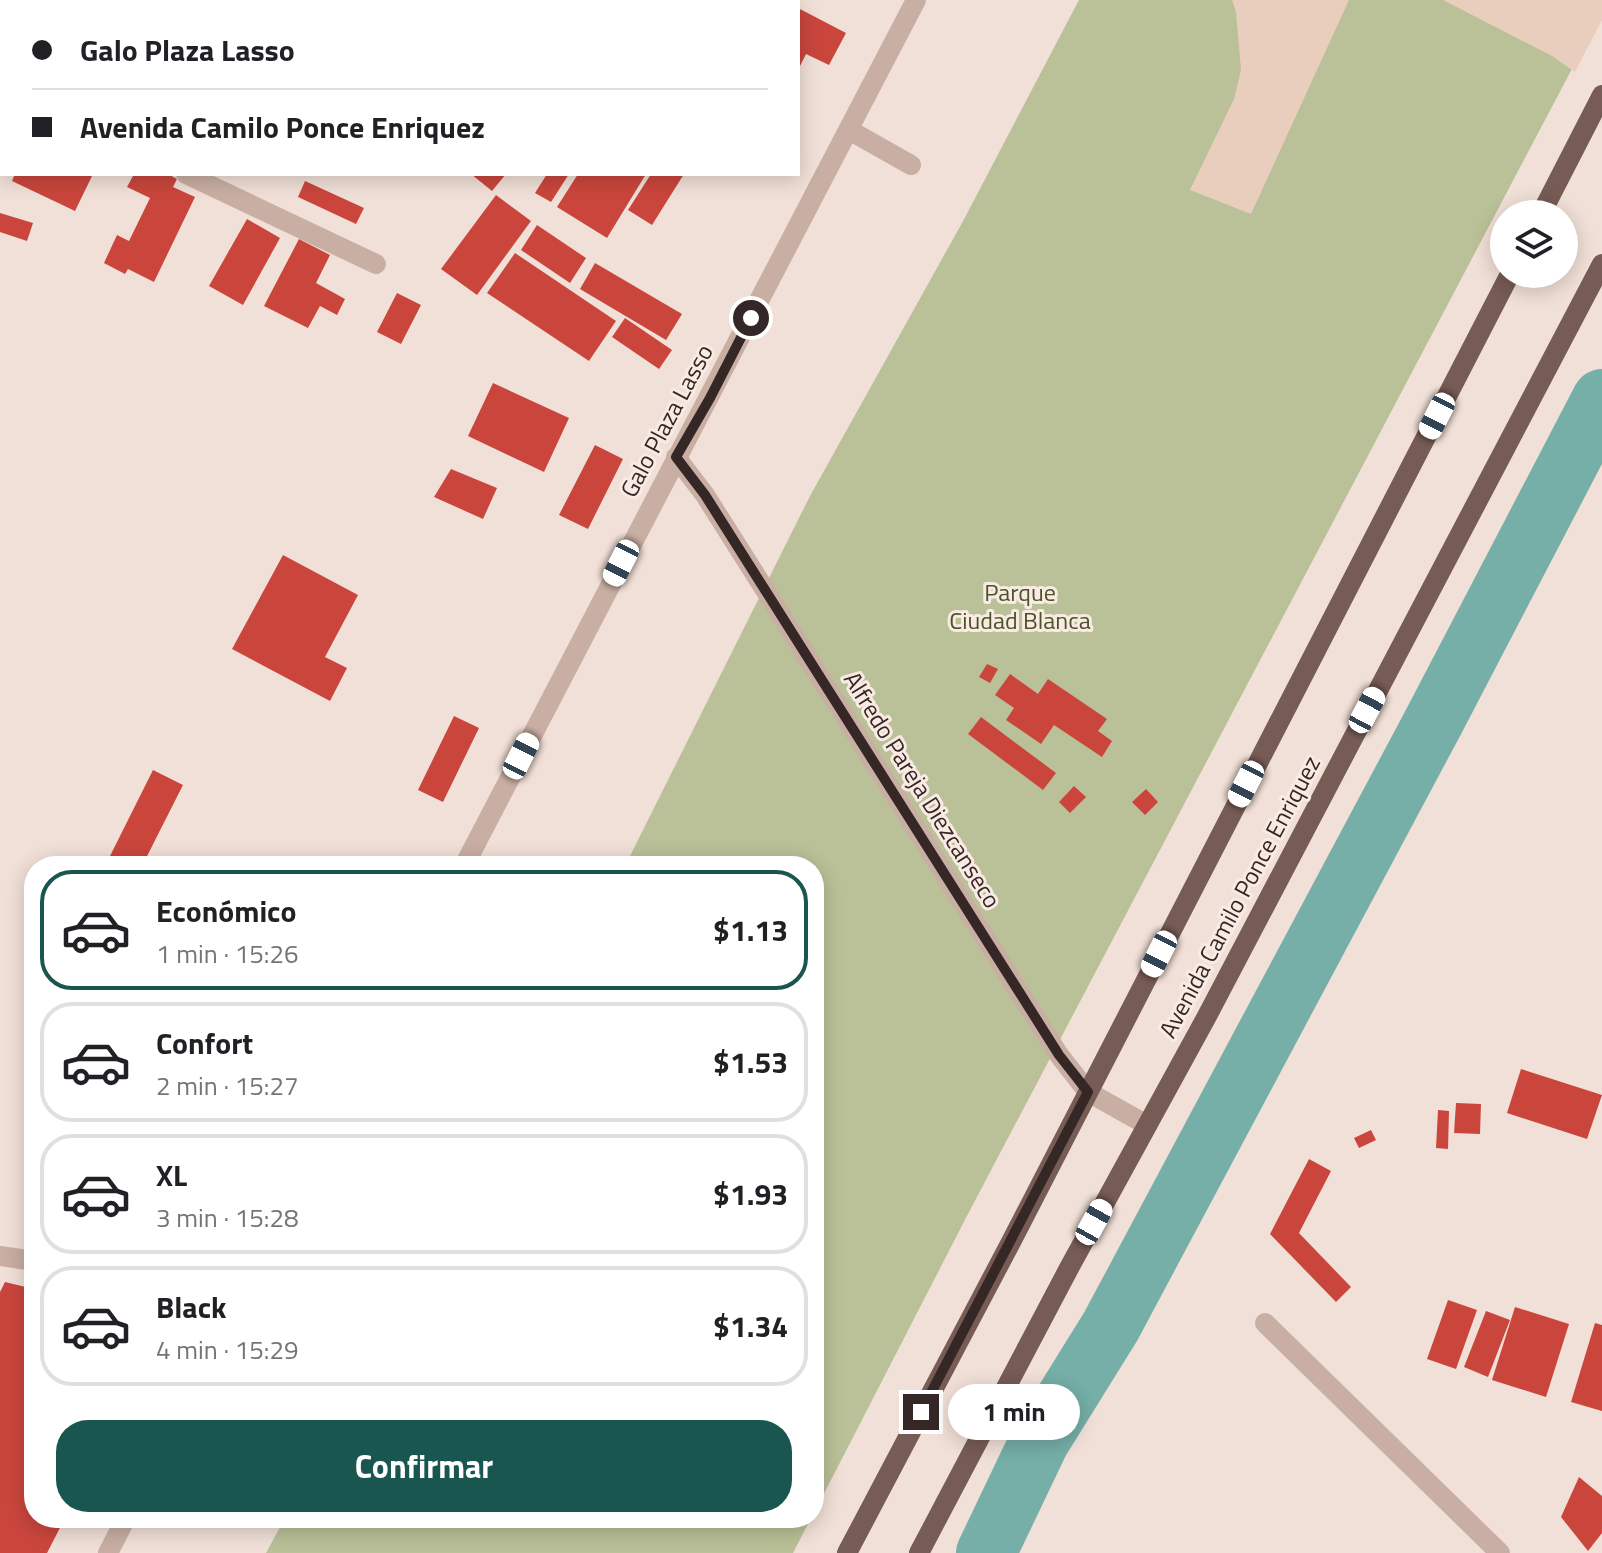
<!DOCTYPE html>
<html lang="es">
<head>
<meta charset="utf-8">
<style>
	:root { --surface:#fff; --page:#f2f2f2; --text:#202124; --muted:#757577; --line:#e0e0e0; --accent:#1a5650 }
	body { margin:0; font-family:"Titillium Web",sans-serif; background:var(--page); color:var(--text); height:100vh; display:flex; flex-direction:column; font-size:30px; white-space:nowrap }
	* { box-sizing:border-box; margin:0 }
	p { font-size:26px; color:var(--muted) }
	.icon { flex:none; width:44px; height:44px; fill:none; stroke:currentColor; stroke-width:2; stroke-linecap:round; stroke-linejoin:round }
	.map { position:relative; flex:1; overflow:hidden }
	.sheet { position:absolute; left:24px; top:856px; width:800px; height:672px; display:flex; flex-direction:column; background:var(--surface); border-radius:32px; box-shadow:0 4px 20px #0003 }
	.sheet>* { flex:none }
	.guide { position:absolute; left:0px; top:0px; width:800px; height:176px; box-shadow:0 4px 20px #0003; display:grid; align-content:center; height:176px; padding:0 32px; background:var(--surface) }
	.fabs { position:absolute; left:1490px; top:200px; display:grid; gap:16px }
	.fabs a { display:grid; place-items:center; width:88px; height:88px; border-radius:50%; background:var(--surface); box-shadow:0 4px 20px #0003; font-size:40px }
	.end { position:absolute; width:36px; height:36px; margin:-18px; border:10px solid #342725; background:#fff; box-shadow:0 0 0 4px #fff }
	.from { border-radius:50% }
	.bubble { position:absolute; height:56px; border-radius:28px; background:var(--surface); box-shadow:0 4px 20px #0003; font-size:26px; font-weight:700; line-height:56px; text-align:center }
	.car { position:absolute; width:24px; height:48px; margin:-24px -12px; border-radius:10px; box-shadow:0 0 6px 2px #0007; background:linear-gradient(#fff 24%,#345 0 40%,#fff 0 76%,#345 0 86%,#fff 0) }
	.guide b { display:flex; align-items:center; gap:28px; height:76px; font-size:30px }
	.guide b+b { border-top:2px solid var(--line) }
	.guide i { width:20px; height:20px; background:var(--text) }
	ul { padding:14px 0 0; list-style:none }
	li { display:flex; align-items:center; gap:24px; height:120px; margin:0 16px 12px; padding:0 16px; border:4px solid var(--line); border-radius:32px }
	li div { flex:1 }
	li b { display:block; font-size:30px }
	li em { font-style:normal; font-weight:700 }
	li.active { border-color:var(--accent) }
	li>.icon { width:72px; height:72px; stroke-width:1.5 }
	.action { display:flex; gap:16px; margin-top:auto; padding:16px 32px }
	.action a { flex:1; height:92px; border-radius:32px; background:var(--accent); color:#fff; font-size:32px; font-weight:700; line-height:92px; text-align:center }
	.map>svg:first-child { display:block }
	.green { fill:#bac097 }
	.plaza { fill:#eacebd }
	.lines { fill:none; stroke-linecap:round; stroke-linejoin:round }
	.river { stroke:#75afa7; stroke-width:60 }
	.building { fill:#ca463d }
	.minor { stroke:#c9aea3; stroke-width:20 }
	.major { stroke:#775b55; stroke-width:20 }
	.route { stroke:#342725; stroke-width:10 }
	.labels { text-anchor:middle; stroke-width:6; stroke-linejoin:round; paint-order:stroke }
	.street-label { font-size:24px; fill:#342725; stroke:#f9ebe3 }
	.park-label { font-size:24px; fill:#4b5328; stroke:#f9ebe3 }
</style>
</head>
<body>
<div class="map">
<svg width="1602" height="1553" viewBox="0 0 1602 1553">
	<rect width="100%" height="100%" fill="#f1e0d7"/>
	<path class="green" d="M1079,0h523v12l-633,1200 -155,301v-647h-189l185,-370 152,-273z
		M285,1518h526l-18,35h-527z"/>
	<path class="plaza" d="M1232,0h117l-98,214 -61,-24 44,-91 7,-29 -5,-58z
		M1443,0h159v20l-27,52 -23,-16z"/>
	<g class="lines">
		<path class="river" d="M986,1553l53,-111 72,-116 323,-605 168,-322"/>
	</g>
	<path class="building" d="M798,8l48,25 -17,32 -23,-11 -8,16z
		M15,174h78l-18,37 -63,-30z
		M134,174h34l9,5 -4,8 22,10 -41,85 -26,-13 -3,5 -21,-11 13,-28 12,6 21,-43 -23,-11z
		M471,174h35l-14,17z
		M547,174h22l-18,28 -16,-9z
		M578,174h68l-39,64 -50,-31z
		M651,174h33l-32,51 -24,-15z
		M305,181l59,27 -8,16 -58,-27z
		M496,195l35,26 -54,74 -36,-26z
		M0,213l33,10 -6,18 -27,-9z
		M247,219l33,19 -37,67 -34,-19z
		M537,225l49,33 -16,25 -49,-33z
		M299,239l31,16 -14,28 29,16 -8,16 -17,-9 -12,22 -44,-22z
		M515,253l101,68 -27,40 -102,-68z
		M595,263l87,51 -16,26 -86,-51z
		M397,293l24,12 -20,39 -24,-12z
		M625,318l47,32 -13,19 -47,-32z
		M493,383l76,35 -25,54 -76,-36z
		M595,445l28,14 -35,70 -29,-14z
		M451,469l46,19 -14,31 -49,-22z
		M283,555l75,40 -33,62 22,11 -17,33 -98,-52z
		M987,664l11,5 -8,14 -11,-6z
		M1010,674l28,20 10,-15 59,40 -9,12 14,10 -10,16 -48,-32 -13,19 -35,-24 8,-12 -19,-13z
		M454,716l25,12 -36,74 -25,-12z
		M981,717l75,56 -13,17 -75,-56z
		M153,770l30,15 -41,81h-11l-21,-10z
		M1074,786l12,11 -16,16 -11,-11z
		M1146,789l12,13 -13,13 -13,-13z
		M1521,1069l81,26 -15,44 -80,-26z
		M1456,1103l25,1 -1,30 -26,-1z
		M1438,1110l11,1 -1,38 -12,-1z
		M1371,1130l5,10 -17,8 -5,-10z
		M1309,1159l22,12 -32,62 52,54 -15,15 -66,-68z
		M5,1282l29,7v229h31l-18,35h-47v-261z
		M1448,1300l29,10 -21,59 -29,-10z
		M1515,1307l54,17 -23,73 -54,-17z
		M1486,1311l24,9 -22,57 -24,-10z
		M1595,1323l7,2v86l-31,-9z
		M1579,1477l23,19v37l-14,18 -27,-34z"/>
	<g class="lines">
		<path class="minor" d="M0,63l2,2
			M849,130l62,35
			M186,174l190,90
			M676,457l29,38 354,560 29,37 59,33
			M464,866l452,-866
			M0,1256l34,5
			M1265,1323l235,230
			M108,1553l18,-35"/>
		<path class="major" d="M1541,214l61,-119
			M847,1553l164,-311 499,-968
			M919,1553l149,-283 138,-252 396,-754"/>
	</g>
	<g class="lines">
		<path class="route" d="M751,318l-41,80 -34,59 29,38 354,560 29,37 -167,320"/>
	</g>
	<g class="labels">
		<g class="street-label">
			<text transform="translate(667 421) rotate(-62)" y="8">Galo Plaza Lasso</text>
			<text transform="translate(922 790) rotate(58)" y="8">Alfredo Pareja Diezcanseco</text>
			<text transform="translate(1240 897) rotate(-62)" y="8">Avenida Camilo Ponce Enriquez</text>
		</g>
		<g class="park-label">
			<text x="1020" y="601">Parque<tspan x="1020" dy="28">Ciudad Blanca</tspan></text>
		</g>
	</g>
</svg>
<div class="fabs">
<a><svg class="icon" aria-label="layers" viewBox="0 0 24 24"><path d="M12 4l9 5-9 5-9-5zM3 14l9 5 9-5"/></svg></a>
</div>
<i class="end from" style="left:751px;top:318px"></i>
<i class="end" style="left:921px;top:1412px"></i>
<div class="bubble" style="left:948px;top:1384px;width:132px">1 min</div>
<i class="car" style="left:1437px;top:416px;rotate:207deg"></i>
<i class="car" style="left:621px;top:563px;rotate:207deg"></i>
<i class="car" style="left:1367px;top:710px;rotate:28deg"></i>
<i class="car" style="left:521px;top:756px;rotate:27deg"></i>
<i class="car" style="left:1246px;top:784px;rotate:207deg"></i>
<i class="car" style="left:1159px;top:954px;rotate:207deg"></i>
<i class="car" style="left:1094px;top:1222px;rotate:29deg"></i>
<div class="guide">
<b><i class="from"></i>Galo Plaza Lasso</b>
<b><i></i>Avenida Camilo Ponce Enriquez</b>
</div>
<section class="sheet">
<ul>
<li class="active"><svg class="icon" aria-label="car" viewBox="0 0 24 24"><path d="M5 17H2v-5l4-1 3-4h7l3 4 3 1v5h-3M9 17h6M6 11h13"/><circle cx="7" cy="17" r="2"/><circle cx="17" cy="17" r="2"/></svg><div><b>Económico</b><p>1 min · 15:26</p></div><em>$1.13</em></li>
<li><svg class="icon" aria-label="car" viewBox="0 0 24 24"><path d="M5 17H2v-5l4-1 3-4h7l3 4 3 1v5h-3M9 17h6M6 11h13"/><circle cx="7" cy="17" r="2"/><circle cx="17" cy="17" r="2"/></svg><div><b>Confort</b><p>2 min · 15:27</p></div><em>$1.53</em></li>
<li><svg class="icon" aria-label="car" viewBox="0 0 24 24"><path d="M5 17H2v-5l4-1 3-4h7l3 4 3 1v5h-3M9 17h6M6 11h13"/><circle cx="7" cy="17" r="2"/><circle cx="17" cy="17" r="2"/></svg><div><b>XL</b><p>3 min · 15:28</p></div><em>$1.93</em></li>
<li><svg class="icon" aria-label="car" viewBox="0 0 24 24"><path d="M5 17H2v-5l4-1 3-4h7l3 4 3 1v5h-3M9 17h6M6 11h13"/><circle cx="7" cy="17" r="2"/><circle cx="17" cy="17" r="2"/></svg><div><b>Black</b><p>4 min · 15:29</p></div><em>$1.34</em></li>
</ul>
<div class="action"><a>Confirmar</a></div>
</section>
</div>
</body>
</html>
